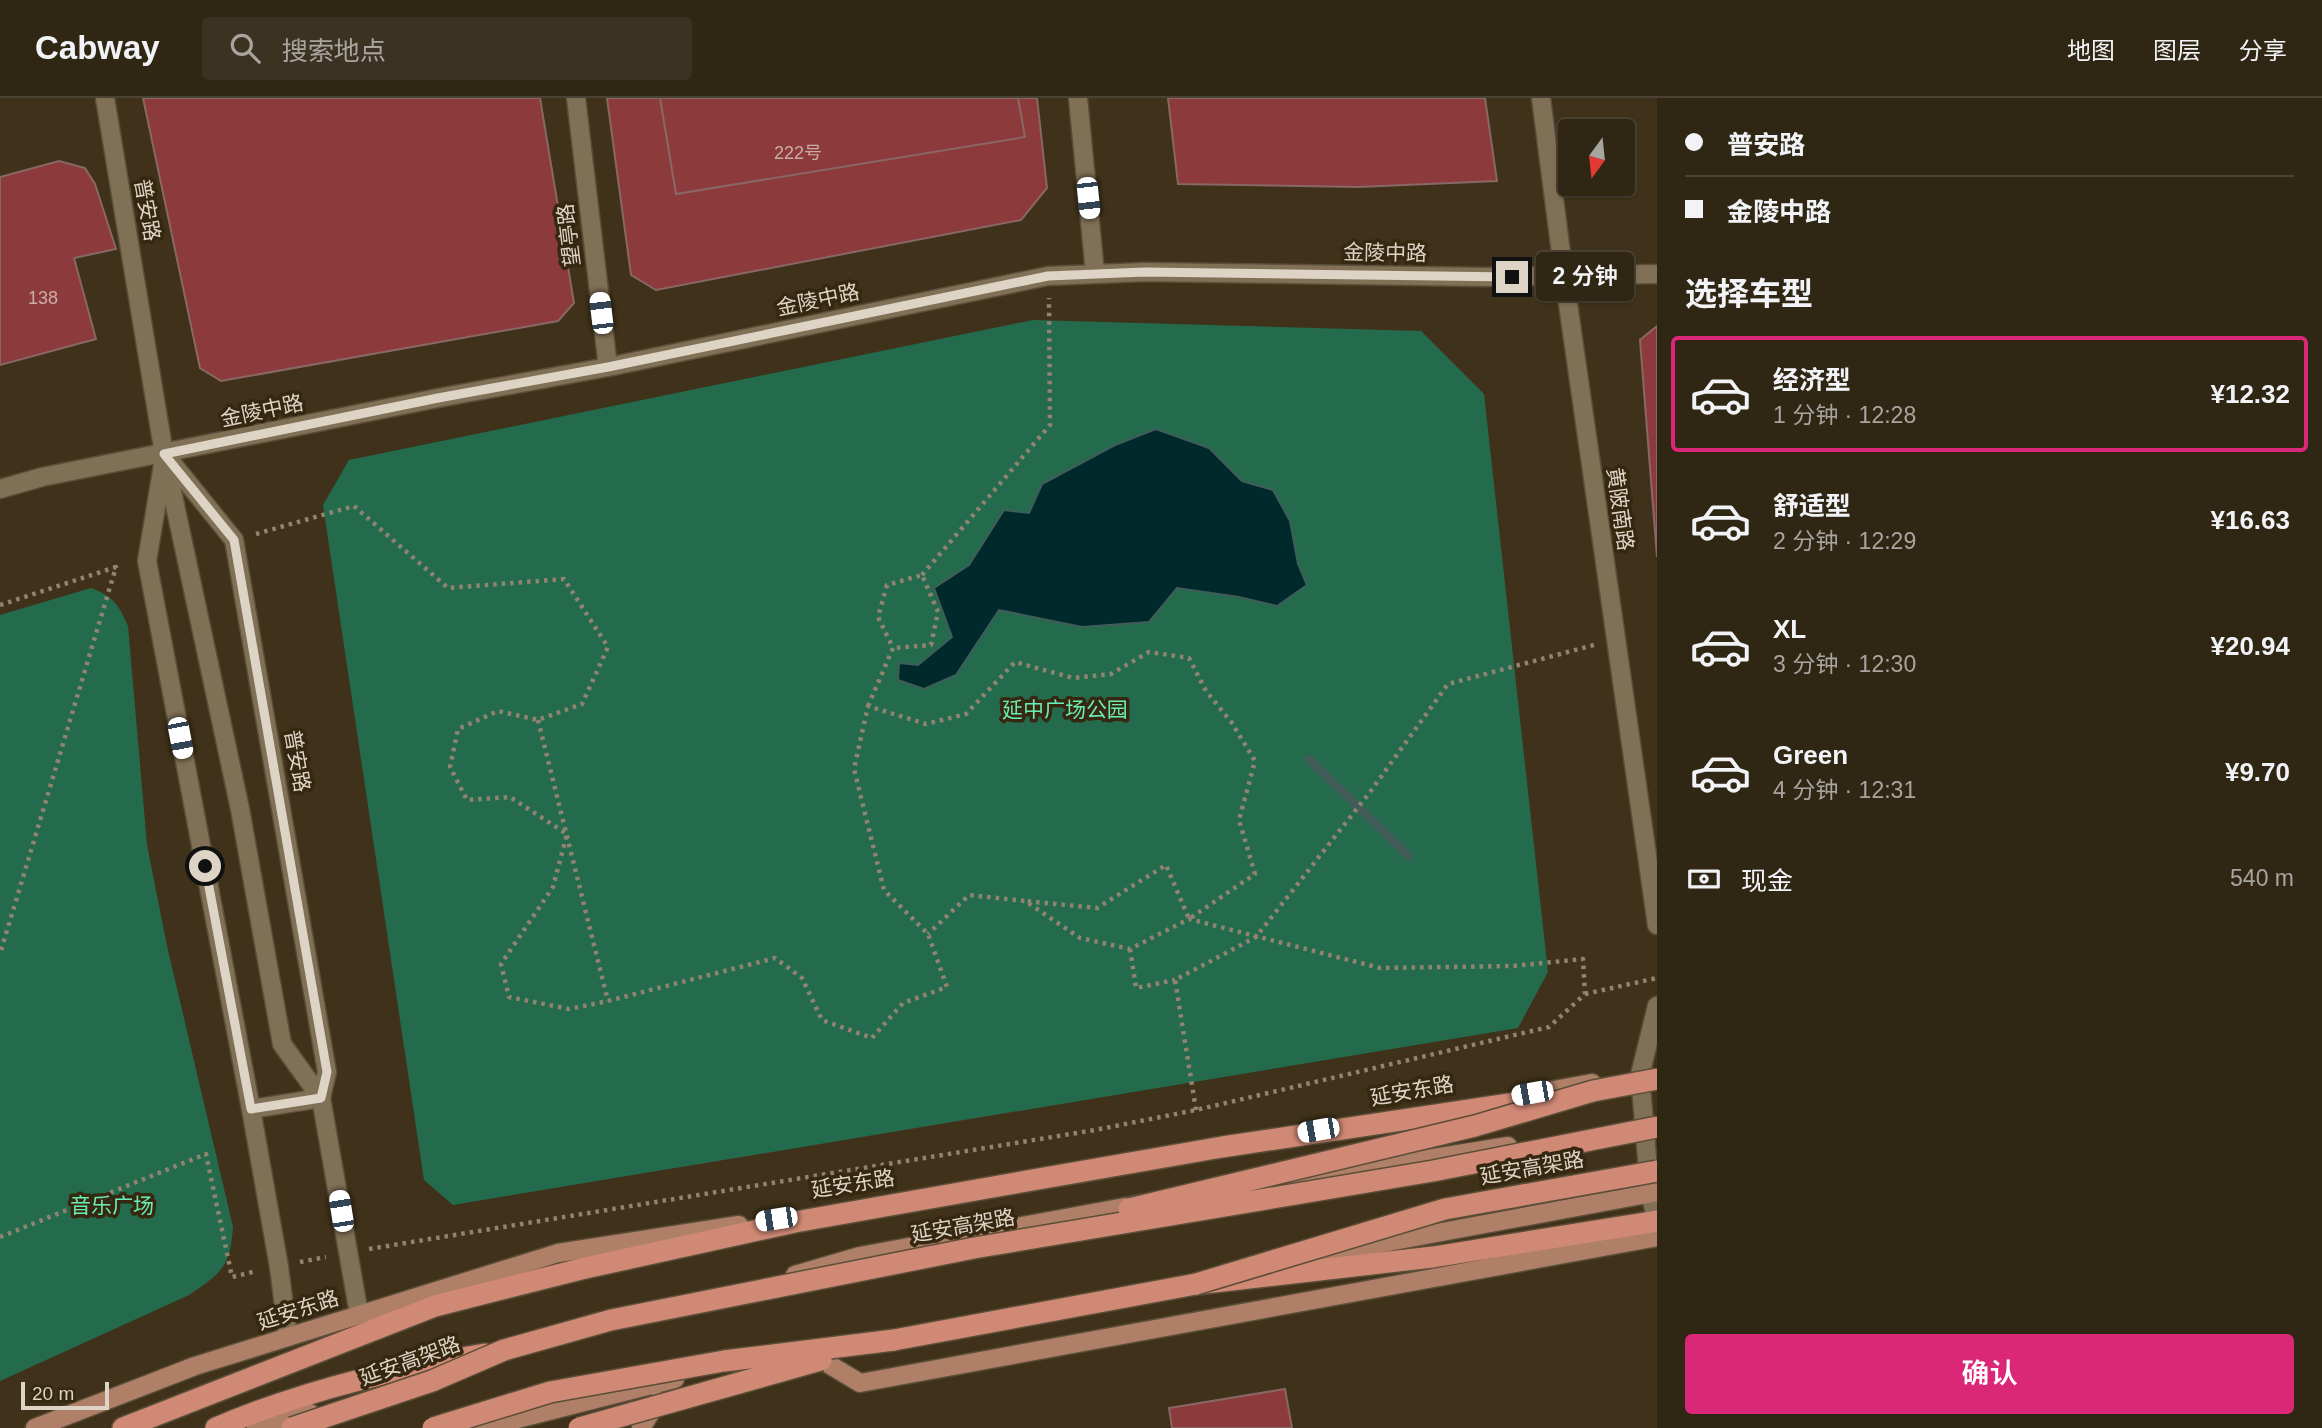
<!DOCTYPE html>
<html lang="zh">
<head>
<meta charset="utf-8">
<style>
	:root { --surface:#302614; --page:#3c3222; --text:#f1f3f6; --muted:#a8a5a0; --line:#4b4334; --accent:#db2777 }
	body { margin:0; font-family:Helvetica,"Noto Sans SC",sans-serif; background:var(--page); color:var(--text); height:100vh; display:flex; flex-direction:column; font-size:26px; white-space:nowrap }
	* { box-sizing:border-box; margin:0 }
	p { font-size:23px; color:var(--muted) }
	.icon { flex:none; width:38px; height:38px; fill:none; stroke:currentColor; stroke-width:2; stroke-linecap:round; stroke-linejoin:round }
	.map { position:relative; flex:1; overflow:hidden }
	.drawer { display:flex; flex-direction:column; background:var(--surface); width:665px }
	.drawer>* { flex:none }
	.top-card { display:grid; align-content:center; height:154px; padding:0 28px; background:var(--surface) }
	.needle { width:46px; rotate:195deg }
	.tools { position:absolute; left:1558px; top:21px; display:grid; gap:14px }
	.tools a { display:grid; place-items:center; width:77px; height:77px; border-radius:7px; background:var(--surface); box-shadow:0 2px 5px #0004,0 0 0 2px var(--line); font-size:35px }
	.scale { position:absolute; left:21px; bottom:18px; width:88px; box-sizing:border-box; padding-left:7px; border:4px solid #ddd4c6; border-top:0; font-size:19px; line-height:24px; white-space:nowrap; color:#ddd4c6; -webkit-text-stroke:5px #362810; paint-order:stroke }
	.end { position:absolute; width:32px; height:32px; margin:-16px; border:9px solid #ddd4c6; background:#111; box-shadow:0 0 0 4px #111 }
	.from { border-radius:50% }
	.bubble { position:absolute; height:49px; border-radius:7px; background:var(--surface); box-shadow:0 2px 5px #0004,0 0 0 2px var(--line); font-size:23px; font-weight:600; line-height:49px; text-align:center }
	.car { position:absolute; width:21px; height:42px; margin:-21px -10px; border-radius:9px; box-shadow:0 0 5px 2px #0007; background:linear-gradient(#fff 24%,#345 0 40%,#fff 0 76%,#345 0 86%,#fff 0) }
	.top-card b { display:flex; align-items:center; gap:24px; height:66px; font-size:26px }
	.top-card b+b { border-top:2px solid var(--line) }
	.top-card i { width:18px; height:18px; background:var(--text) }
	ul { padding:0; list-style:none }
	li { display:flex; align-items:center; gap:21px; height:116px; margin:0 14px 10px; padding:0 14px; border:4px solid transparent; border-radius:7px }
	li div { flex:1 }
	li b { display:block; font-size:26px }
	li em { font-style:normal; font-weight:600 }
	li.active { border-color:var(--accent) }
	li>.icon { width:63px; height:63px; stroke-width:1.5 }
	h2 { padding:0 28px; font-size:32px; line-height:84px }
	.pay { display:flex; align-items:center; gap:18px; height:77px; padding:0 28px; font-size:26px }
	.pay p { margin-inline-start:auto }
	.cta { display:flex; gap:14px; margin-top:auto; padding:14px 28px }
	.cta a { flex:1; height:80px; border-radius:7px; background:var(--accent); color:#fff; font-size:28px; font-weight:600; line-height:80px; text-align:center }
	header { display:flex; align-items:center; gap:42px; box-sizing:border-box; height:98px; padding:0 35px; background:var(--surface); border-bottom:2px solid var(--line) }
	header strong { font-size:33px }
	nav { display:flex; gap:38px; margin-inline-start:auto; font-size:24px }
	.search { width:490px; height:63px; background:var(--page); display:flex; align-items:center; gap:18px; box-sizing:border-box; padding:0 24px; border-radius:7px; color:var(--muted); font-size:26px }
	main { display:flex; flex:1; min-height:0 }
	.map>svg:first-child { display:block }
	.green { fill:#246b4e }
	.water { fill:#00292b; stroke:#425c5a; stroke-width:2 }
	.lines { fill:none; stroke-linecap:round; stroke-linejoin:round }
	.stream { stroke:#425c5a; stroke-width:9 }
	.building { fill:#8d3a3c; stroke:#886765; stroke-width:2 }
	.minor-casing { stroke:#5a4e39; stroke-width:21 }
	.major-casing { stroke:#5a4e39; stroke-width:21 }
	.highway-casing { stroke:#5a4e39; stroke-width:24 }
	.path { stroke:#908471; stroke-width:4.5; stroke-dasharray:3.5 5; stroke-linecap:butt }
	.minor { stroke:#807056; stroke-width:18 }
	.major { stroke:#b07f68; stroke-width:18 }
	.highway { stroke:#d08974; stroke-width:21 }
	.highway-bridge-casing { stroke:#5a4e39; stroke-width:24; stroke-linecap:butt }
	.highway-bridge { stroke:#d08974; stroke-width:21 }
	.route { stroke:#ddd4c6; stroke-width:9 }
	.labels { text-anchor:middle; stroke-width:7; stroke-linejoin:round; paint-order:stroke }
	.number-label { font-size:18px; fill:#c9aea4 }
	.street-label { font-size:21px; fill:#ddd4c6; stroke:#362810 }
	.park-label { font-size:21px; fill:#69edb4; stroke:#362810 }
</style>
</head>
<body>
<header>
<strong>Cabway</strong>
<div class="search"><svg class="icon" aria-label="search" viewBox="0 0 24 24"><circle cx="10" cy="10" r="6"/><path d="M15 15l6 6"/></svg>搜索地点</div>
<nav><a>地图</a><a>图层</a><a>分享</a></nav>
</header>
<main>
<div class="map">
<svg width="1657" height="1330" viewBox="0 0 1657 1330">
	<rect width="100%" height="100%" fill="#40321a"/>
	<path class="green" d="M1033,222l388,11 63,63 64,578 -30,56 -1065,177 -29,-25 -101,-675 26,-45z
		M91,490c22,8 28,17 37,38l19,219 20,101 66,281c-3,41 -12,46 -44,68l-189,86v-766z"/>
	<path class="water" d="M1156,331l53,19 33,33 31,9 17,31 8,43 9,21 -30,21 -38,-9 -62,-9 -28,34 -67,5 -83,-17 -43,65 -32,14 -26,-9 1,-17 19,2 34,-28 -18,-49 35,-23 35,-55 25,3 13,-29 73,-39z"/>
	<g class="lines">
		<path class="stream" d="M1309,661l100,97"/>
	</g>
	<path class="building" d="M143,0h397l34,205 -16,18 -337,60 -21,-13z
		M607,0h430l10,90 -26,32 -365,70 -25,-15z
		M660,0h358l7,39 -349,57z
		M1168,0h317l12,83 -139,6 -180,-3z
		M59,63l26,7 10,16 21,65 -42,9 22,81 -96,26v-188z
		M1657,228v231l-17,-217z
		M1285,1291l7,39h-120l-3,-20z"/>
	<g class="lines">
		<defs>
			<path id="minor" d="M105,0l59,356 76,355 42,235 39,54
				M576,0l32,269
				M1078,0l17,175
				M1541,0l23,178 93,649
				M167,359l67,83 93,532 -6,26 38,216
				M163,367l-16,96 104,548 28,158 9,70
				M0,391l42,-12 396,-79 170,-31 440,-91 97,-4 341,5 171,-3
				M1657,908l-17,69 10,118 7,28
				M251,1011l70,-11"/>
			<path id="major" d="M1526,997l66,-12
				M1266,1087l242,-39
				M1324,1156l333,-62
				M795,1177l65,-19 281,-52
				M810,1255l50,30 797,-146
				M35,1330l160,-62 363,-113 181,-28
				M256,1330l54,-15
				M482,1330l193,-49
				M641,1330l17,-27"/>
			<path id="highway" d="M894,1242l302,-56 237,-27 224,-36
				M123,1330l312,-122 146,-37 214,-47 215,-38 212,-37 320,-48
				M216,1330c86,-37 177,-59 269,-74"/>
		</defs>
		<use href="#minor" class="minor-casing"/>
		<use href="#major" class="major-casing"/>
		<use href="#highway" class="highway-casing"/>
		<path class="path" d="M256,436l98,-28 94,82 116,-9 44,68 -26,57 -44,16 -40,-9 -40,18 -8,38 17,33 43,-3 57,37 -14,53 -52,77 8,33 60,12 39,-8 167,-43 27,20 20,42 50,18 31,-35 44,-16 -19,-53 -44,-44 -30,-121 14,-63 58,18 40,-10 49,-52 58,16 38,-4 38,-22 40,6 17,33 26,32 23,38 -16,59 16,54 -66,45 -23,-54 -69,43 -72,-7
			M922,477l128,-150 -1,-127
			M0,507l116,-38 -116,387
			M868,608l25,-58 -15,-31 9,-32 35,-10 16,37 -7,33 -38,3
			M538,622l70,281
			M1130,851l6,39 39,-8
			M1585,896l72,-16
			M1196,1012l-21,-130 81,-43 114,-145 78,-108 146,-39
			M0,1139l206,-83 26,123 25,-6
			M369,1151l726,-119 101,-20 353,-83 36,-33 -2,-35 -70,7 -133,2 -191,-49 -59,30 -50,-11 -55,-37 -56,-6 -41,39
			M300,1164l26,-5"/>
		<use href="#minor" class="minor"/>
		<use href="#major" class="major"/>
		<use href="#highway" class="highway"/>
		<defs>
			<path id="highway-bridge" d="M1129,1111l346,-83 118,-35 64,-12
				M1196,1186l249,-75 212,-38
				M292,1330l140,-47 72,-31 107,-30 363,-72 459,-77 224,-44
				M433,1330l117,-36 174,-31 170,-21
				M579,1330l242,-68"/>
		</defs>
		<use href="#highway-bridge" class="highway-bridge-casing"/>
		<use href="#highway-bridge" class="highway-bridge"/>
	</g>
	<g class="lines">
		<path class="route" d="M205,768l46,243 70,-11 6,-26 -93,-532 -70,-86 274,-56 170,-31 440,-91 97,-4 367,5"/>
	</g>
	<g class="labels">
		<g class="number-label">
			<text x="798" y="61">222号</text>
			<text x="43" y="206">138</text>
		</g>
		<g class="street-label">
			<text transform="translate(147 112) rotate(80)" y="7">普安路</text>
			<text transform="translate(569 137) rotate(-97)" y="7">望亭路</text>
			<text transform="translate(1385 155) rotate(1)" y="7">金陵中路</text>
			<text transform="translate(818 202) rotate(-12)" y="7">金陵中路</text>
			<text transform="translate(262 313) rotate(-12)" y="7">金陵中路</text>
			<text transform="translate(1620 411) rotate(82)" y="7">黄陂南路</text>
			<text transform="translate(297 663) rotate(80)" y="7">普安路</text>
			<text transform="translate(1412 993) rotate(-10)" y="7">延安东路</text>
			<text transform="translate(1532 1070) rotate(-10)" y="7">延安高架路</text>
			<text transform="translate(853 1086) rotate(-9)" y="7">延安东路</text>
			<text transform="translate(963 1128) rotate(-10)" y="7">延安高架路</text>
			<text transform="translate(298 1212) rotate(-18)" y="7">延安东路</text>
			<text transform="translate(410 1263) rotate(-20)" y="7">延安高架路</text>
		</g>
		<g class="park-label">
			<text x="1065" y="619">延中广场公园</text>
			<text x="112" y="1115">音乐广场</text>
		</g>
	</g>
</svg>
<div class="tools">
<a><svg class="needle" viewBox="-14 -14 28 28"><path d="M0-13l5 13h-10z" fill="#e53935"/><path d="M0 13l5-13h-10z" fill="#a8a5a0"/></svg></a>
</div>
<div class="scale">20 m</div>
<i class="end from" style="left:205px;top:768px"></i>
<i class="end" style="left:1512px;top:179px"></i>
<div class="bubble" style="left:1536px;top:154px;width:98px">2 分钟</div>
<i class="car" style="left:1088px;top:100px;rotate:174deg"></i>
<i class="car" style="left:601px;top:215px;rotate:353deg"></i>
<i class="car" style="left:180px;top:640px;rotate:169deg"></i>
<i class="car" style="left:1532px;top:995px;rotate:260deg"></i>
<i class="car" style="left:1318px;top:1032px;rotate:260deg"></i>
<i class="car" style="left:341px;top:1113px;rotate:351deg"></i>
<i class="car" style="left:776px;top:1121px;rotate:261deg"></i>
</div>
<section class="drawer">
<div class="top-card">
<b><i class="from"></i>普安路</b>
<b><i></i>金陵中路</b>
</div>
<h2>选择车型</h2>
<ul>
<li class="active"><svg class="icon" aria-label="car" viewBox="0 0 24 24"><path d="M5 17H2v-5l4-1 3-4h7l3 4 3 1v5h-3M9 17h6M6 11h13"/><circle cx="7" cy="17" r="2"/><circle cx="17" cy="17" r="2"/></svg><div><b>经济型</b><p>1 分钟 · 12:28</p></div><em>¥12.32</em></li>
<li><svg class="icon" aria-label="car" viewBox="0 0 24 24"><path d="M5 17H2v-5l4-1 3-4h7l3 4 3 1v5h-3M9 17h6M6 11h13"/><circle cx="7" cy="17" r="2"/><circle cx="17" cy="17" r="2"/></svg><div><b>舒适型</b><p>2 分钟 · 12:29</p></div><em>¥16.63</em></li>
<li><svg class="icon" aria-label="car" viewBox="0 0 24 24"><path d="M5 17H2v-5l4-1 3-4h7l3 4 3 1v5h-3M9 17h6M6 11h13"/><circle cx="7" cy="17" r="2"/><circle cx="17" cy="17" r="2"/></svg><div><b>XL</b><p>3 分钟 · 12:30</p></div><em>¥20.94</em></li>
<li><svg class="icon" aria-label="car" viewBox="0 0 24 24"><path d="M5 17H2v-5l4-1 3-4h7l3 4 3 1v5h-3M9 17h6M6 11h13"/><circle cx="7" cy="17" r="2"/><circle cx="17" cy="17" r="2"/></svg><div><b>Green</b><p>4 分钟 · 12:31</p></div><em>¥9.70</em></li>
</ul>
<div class="pay"><svg class="icon" aria-label="cash" viewBox="0 0 24 24"><path d="M3 7h18v10H3z"/><circle cx="12" cy="12" r="2"/></svg>现金<p>540 m</p></div>
<div class="cta"><a>确认</a></div>
</section>
</main>
</body>
</html>
